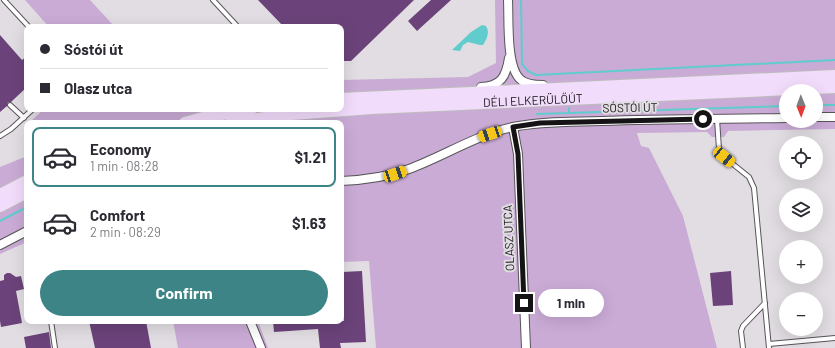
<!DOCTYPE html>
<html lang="en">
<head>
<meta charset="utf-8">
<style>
	:root { --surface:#fff; --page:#f2f2f3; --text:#2b2b33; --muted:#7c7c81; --line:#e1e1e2; --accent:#3c8485 }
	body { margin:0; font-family:Barlow,sans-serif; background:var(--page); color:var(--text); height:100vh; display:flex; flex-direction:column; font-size:15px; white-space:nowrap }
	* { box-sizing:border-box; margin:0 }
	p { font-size:13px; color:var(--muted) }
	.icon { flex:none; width:22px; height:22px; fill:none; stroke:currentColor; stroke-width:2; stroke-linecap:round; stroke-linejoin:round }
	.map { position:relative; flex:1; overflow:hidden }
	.side { position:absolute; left:24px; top:120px; width:320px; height:204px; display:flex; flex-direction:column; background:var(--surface); border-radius:8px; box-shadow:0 4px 16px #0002 }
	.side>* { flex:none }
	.hud { position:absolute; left:24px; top:24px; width:320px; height:88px; border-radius:8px; box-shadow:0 4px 16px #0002; display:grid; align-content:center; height:88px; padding:0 16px; background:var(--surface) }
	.needle { width:26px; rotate:179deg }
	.buttons { position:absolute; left:779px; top:84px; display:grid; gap:8px }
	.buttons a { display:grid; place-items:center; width:44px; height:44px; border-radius:50%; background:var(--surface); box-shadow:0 4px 16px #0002; font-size:20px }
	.end { position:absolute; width:18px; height:18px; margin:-9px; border:5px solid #151315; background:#fff; box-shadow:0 0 0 2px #fff }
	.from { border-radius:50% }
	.bubble { position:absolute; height:28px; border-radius:14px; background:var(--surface); box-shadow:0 4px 16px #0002; font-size:13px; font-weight:700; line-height:28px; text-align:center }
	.car { position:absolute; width:12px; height:24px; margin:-12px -6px; border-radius:5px; box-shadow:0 0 3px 1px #0007; background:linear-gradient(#f5c518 24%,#345 0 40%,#f5c518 0 76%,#345 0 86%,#f5c518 0) }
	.hud b { display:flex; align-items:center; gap:14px; height:38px; font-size:15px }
	.hud b+b { border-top:1px solid var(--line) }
	.hud i { width:10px; height:10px; background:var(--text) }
	ul { padding:7px 0 0; list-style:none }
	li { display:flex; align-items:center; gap:12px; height:60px; margin:0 8px 6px; padding:0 8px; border:2px solid transparent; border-radius:8px }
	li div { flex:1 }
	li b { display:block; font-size:15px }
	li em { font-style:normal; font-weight:700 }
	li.active { border-color:var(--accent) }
	li>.icon { width:36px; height:36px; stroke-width:1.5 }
	.primary-button { display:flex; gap:8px; margin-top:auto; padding:8px 16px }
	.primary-button a { flex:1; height:46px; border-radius:24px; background:var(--accent); color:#fff; font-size:16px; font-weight:700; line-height:46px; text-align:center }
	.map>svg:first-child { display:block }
	.green { fill:#caabd6; fill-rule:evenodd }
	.water { fill:#60cccd }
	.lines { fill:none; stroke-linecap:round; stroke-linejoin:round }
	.stream { stroke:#60cccd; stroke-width:2 }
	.building { fill:#6b437a }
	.service-casing { stroke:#585559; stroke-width:6 }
	.minor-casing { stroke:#585559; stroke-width:10 }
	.primary-casing { stroke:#bdbdbd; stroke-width:14 }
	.service { stroke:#fff; stroke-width:4 }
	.minor { stroke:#fff; stroke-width:8 }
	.primary { stroke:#f2dcfb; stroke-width:12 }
	.route { stroke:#151315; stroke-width:5 }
	.labels { text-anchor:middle; stroke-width:4; stroke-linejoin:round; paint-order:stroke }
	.street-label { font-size:12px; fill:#151315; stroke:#e1dde2 }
</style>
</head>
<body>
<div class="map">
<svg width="835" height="348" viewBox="0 0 835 348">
	<rect width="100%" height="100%" fill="#e1dde2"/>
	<path class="green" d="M25,0h65l25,27h-66z
		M495,0h340v129l-107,2 -4,6h-12l-5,-5 -70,1 4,13 8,2 34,68 34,132h-341l-7,-87 -28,1v-139h-312l15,-14h297v-29l127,-3 28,-14zM786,91h30v30h-30z
		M27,156v86l-27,12v-87z
		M173,321h85l10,27h-90z"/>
	<path class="water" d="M482,25l4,1c4,6 1,13 -3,19h-3l-12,-3 -5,3 -3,6 -8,-1 19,-18z"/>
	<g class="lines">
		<path class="stream" d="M521,0l1,64 6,7 8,4 299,-15
			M816,105h19
			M569,108v5l217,-7
			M537,114l32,-1
			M0,221l27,-14"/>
	</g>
	<path class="building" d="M258,0h156l-63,61h-10v-34h-57z
		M431,0h20l-34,31 -9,-10z
		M0,35l22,25 5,-4v31l-16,15h-3l-1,4 -7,6z
		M362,271l4,71 -26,1 1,5h-21l-2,-19 -44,3 -1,-11h71l-2,-49z
		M731,271l2,34 -20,1 -3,-33z
		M7,273h3l6,4 5,-1 3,13 -8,2 6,32 -21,4 -1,-6v-40l4,-1v-5z
		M89,321h57l5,27h-56z
		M49,332l2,16h-25l-2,-11z"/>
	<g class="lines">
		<defs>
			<path id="service" d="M4,0l25,27
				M213,0l25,27
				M10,105l14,13
				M717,119l2,30 5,8 25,20 5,11 15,160
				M0,136l11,-7 22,-20
				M51,321l4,27
				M769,344l66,-6
				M743,348l-2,-17 2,-5 22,-23"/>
			<path id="minor" d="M508,0c1,19 -2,66 12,79 6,6 16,6 23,6
				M481,87c20,-1 25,-10 28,-29
				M816,117h19
				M513,127l5,27 8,194
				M341,181c24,-1 46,-4 68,-12 35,-13 67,-34 104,-42 29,-6 59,-5 88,-6 62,-2 123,-2 185,-3
				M0,245l27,-14
				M250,321l11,27"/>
			<g id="primary">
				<path d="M341,99l494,-23"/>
				<path d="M185,123l25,-7 41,-7"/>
				<path id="s1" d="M231,123l60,-9 80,-6 464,-21"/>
				<path d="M0,195l27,-14"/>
				<path d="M0,206l27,-14"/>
			</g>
		</defs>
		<use href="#service" class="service-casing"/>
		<use href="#minor" class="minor-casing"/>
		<use href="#primary" class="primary-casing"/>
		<use href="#service" class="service"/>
		<use href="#minor" class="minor"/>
		<use href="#primary" class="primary"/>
	</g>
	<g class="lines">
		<path class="route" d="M524,303l-6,-149 -5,-27 27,-4 163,-4"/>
	</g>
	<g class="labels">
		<g class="street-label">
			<text dy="4" stroke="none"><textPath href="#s1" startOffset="303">DÉLI ELKERÜLŐÚT</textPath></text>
			<text transform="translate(630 108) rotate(-1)" y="4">SÓSTÓI ÚT</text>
			<text transform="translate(509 238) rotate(-92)" y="4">OLASZ UTCA</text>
		</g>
	</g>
</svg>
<div class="buttons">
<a><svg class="needle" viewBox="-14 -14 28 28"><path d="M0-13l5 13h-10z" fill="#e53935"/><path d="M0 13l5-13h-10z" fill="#7c7c81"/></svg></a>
<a><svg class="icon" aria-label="locate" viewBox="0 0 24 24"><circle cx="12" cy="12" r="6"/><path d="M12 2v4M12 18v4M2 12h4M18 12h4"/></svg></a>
<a><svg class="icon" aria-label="layers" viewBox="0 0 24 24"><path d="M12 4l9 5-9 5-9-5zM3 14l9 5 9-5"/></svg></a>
<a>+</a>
<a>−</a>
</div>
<i class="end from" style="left:703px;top:119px"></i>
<i class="end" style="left:524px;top:303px"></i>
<div class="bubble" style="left:538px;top:289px;width:66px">1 min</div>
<i class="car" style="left:490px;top:134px;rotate:252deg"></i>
<i class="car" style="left:724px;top:157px;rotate:129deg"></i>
<i class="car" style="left:395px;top:174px;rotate:71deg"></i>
<div class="hud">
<b><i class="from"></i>Sóstói út</b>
<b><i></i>Olasz utca</b>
</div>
<section class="side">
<ul>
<li class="active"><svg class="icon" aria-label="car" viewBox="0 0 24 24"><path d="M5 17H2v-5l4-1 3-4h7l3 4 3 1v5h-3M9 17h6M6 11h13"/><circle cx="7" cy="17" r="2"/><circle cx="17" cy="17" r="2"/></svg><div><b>Economy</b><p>1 min · 08:28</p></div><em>$1.21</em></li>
<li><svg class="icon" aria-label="car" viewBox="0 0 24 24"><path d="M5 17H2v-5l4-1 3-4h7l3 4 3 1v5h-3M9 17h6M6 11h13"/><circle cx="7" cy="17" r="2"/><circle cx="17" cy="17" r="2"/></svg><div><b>Comfort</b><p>2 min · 08:29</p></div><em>$1.63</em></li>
</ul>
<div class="primary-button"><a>Confirm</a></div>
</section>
</div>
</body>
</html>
